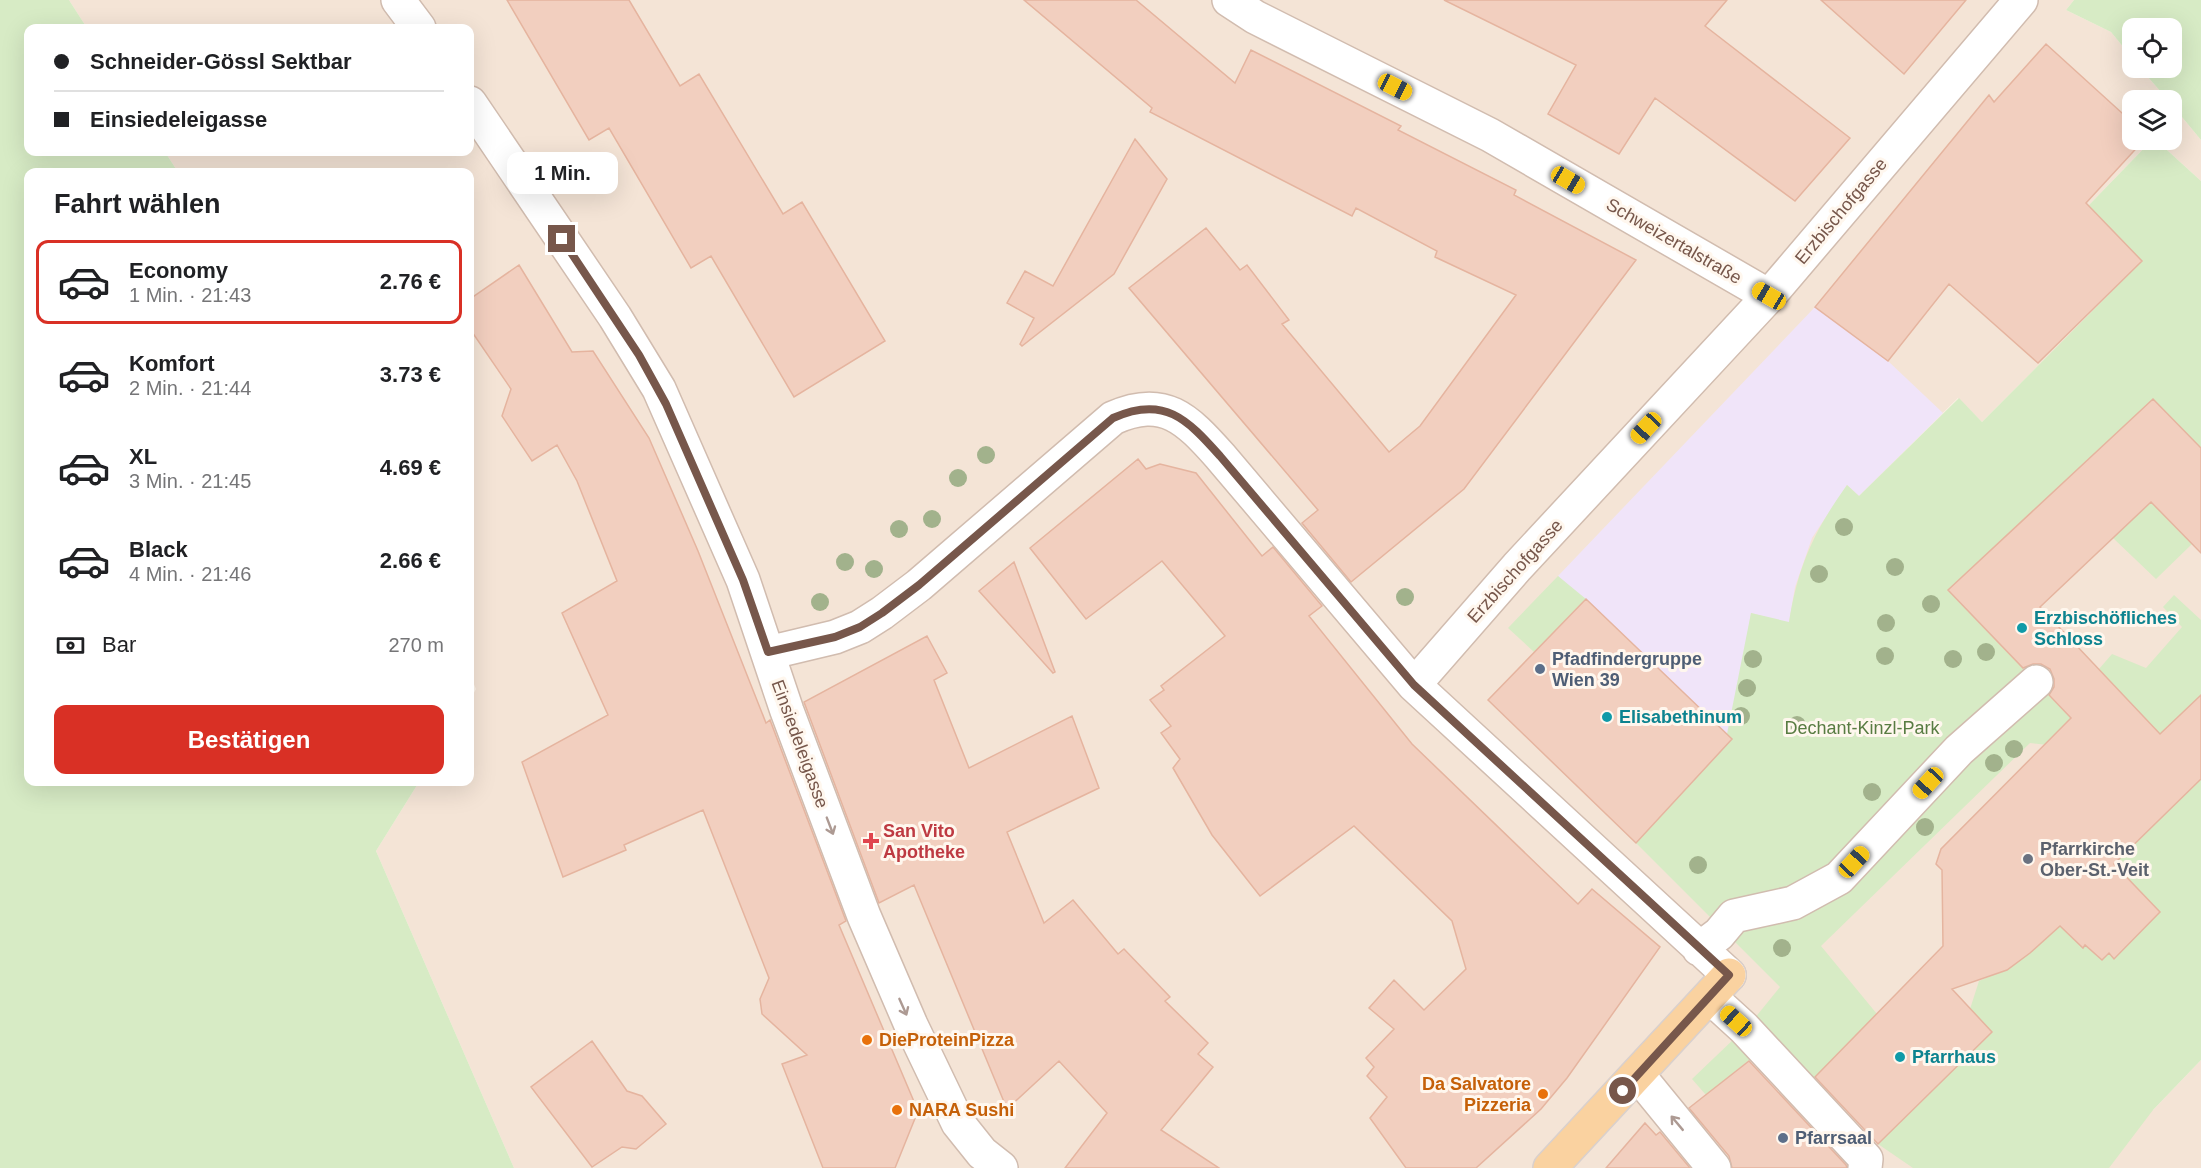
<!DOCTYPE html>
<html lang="de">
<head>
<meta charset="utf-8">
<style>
	:root { --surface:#fff; --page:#f6f6f6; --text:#202124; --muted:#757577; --line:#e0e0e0; --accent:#d93025 }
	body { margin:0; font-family:Helvetica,sans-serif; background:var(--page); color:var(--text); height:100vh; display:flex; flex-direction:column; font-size:22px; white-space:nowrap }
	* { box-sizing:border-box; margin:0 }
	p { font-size:20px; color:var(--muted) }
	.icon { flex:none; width:33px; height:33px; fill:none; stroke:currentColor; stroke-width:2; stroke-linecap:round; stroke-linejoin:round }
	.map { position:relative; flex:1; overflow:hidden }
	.drawer { position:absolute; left:24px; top:168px; width:450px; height:618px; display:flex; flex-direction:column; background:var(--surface); border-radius:12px; box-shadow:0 6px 24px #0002 }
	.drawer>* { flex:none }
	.guide { position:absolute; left:24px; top:24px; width:450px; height:132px; border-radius:12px; box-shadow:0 6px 24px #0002; display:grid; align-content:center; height:132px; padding:0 30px; background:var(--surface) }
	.tools { position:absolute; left:2122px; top:18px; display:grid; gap:12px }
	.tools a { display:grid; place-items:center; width:60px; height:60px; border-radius:12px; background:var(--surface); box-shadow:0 6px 24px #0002; font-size:30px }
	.end { position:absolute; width:27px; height:27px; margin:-14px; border:8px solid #77574b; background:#fff; box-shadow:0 0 0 3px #fff }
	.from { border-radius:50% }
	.bubble { position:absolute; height:42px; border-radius:12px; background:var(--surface); box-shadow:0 6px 24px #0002; font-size:20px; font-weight:600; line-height:42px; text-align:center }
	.car { position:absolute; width:18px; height:36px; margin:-18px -9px; border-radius:8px; box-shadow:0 0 4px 2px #0007; background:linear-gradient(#f5c518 24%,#345 0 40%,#f5c518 0 76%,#345 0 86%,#f5c518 0) }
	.guide b { display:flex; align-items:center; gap:21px; height:57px; font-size:22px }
	.guide b+b { border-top:2px solid var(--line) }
	.guide i { width:15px; height:15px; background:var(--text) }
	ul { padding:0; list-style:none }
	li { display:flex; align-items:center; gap:18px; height:84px; margin:0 12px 9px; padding:0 18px; border:3px solid transparent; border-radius:12px }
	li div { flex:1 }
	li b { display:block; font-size:22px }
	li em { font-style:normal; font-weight:600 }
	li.active { border-color:var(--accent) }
	li>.icon { width:54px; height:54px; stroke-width:1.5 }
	h2 { padding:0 30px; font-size:27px; line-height:72px }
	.pay { display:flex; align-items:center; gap:15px; height:66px; padding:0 30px; font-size:22px }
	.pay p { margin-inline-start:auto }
	.button { display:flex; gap:12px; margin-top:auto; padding:12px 30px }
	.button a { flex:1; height:69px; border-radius:12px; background:var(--accent); color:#fff; font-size:24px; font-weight:600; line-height:69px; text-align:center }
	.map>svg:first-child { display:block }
	.residential { fill:#f4e4d6 }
	.education { fill:#f0e4f9 }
	.green { fill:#d7ebc5 }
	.building { fill:#f2cfbf; stroke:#e5b49f; stroke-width:1.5 }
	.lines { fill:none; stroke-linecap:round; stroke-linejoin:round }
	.minor-casing { stroke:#d1bcaf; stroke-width:36 }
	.major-casing { stroke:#d9d0cd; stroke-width:36 }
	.minor { stroke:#fff; stroke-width:33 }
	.major { stroke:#fad2a0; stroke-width:33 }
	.tree { fill:#a2b28c }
	.oneway { stroke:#ad9a93 }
	.route { stroke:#77574b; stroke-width:8 }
	.culture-dot { fill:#0f9aa8; stroke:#fff7ee; stroke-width:2 }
	.service-dot { fill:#5c6f8a; stroke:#fff7ee; stroke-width:2 }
	.health-dot { fill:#e0444e; stroke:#fff7ee; stroke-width:2 }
	.worship-dot { fill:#6b7280; stroke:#fff7ee; stroke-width:2 }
	.food-dot { fill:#e8710a; stroke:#fff7ee; stroke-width:2 }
	.labels { text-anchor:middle; stroke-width:6; stroke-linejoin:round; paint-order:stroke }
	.street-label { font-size:18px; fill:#77574b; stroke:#fff7ee }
	.culture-label { font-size:18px; font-weight:bold; fill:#0d838f; stroke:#fff7ee; text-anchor:start }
	.service-label { font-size:18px; font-weight:bold; fill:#4e5e75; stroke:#fff7ee; text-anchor:start }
	.park-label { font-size:18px; fill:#587c42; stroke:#fff7ee }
	.health-label { font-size:18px; font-weight:bold; fill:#be3a42; stroke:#fff7ee; text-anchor:start }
	.worship-label { font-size:18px; font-weight:bold; fill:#5b616d; stroke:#fff7ee; text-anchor:start }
	.food-label { font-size:18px; font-weight:bold; fill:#c56008; stroke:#fff7ee; text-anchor:start }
</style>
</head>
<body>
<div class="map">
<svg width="2201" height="1168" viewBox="0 0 2201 1168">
	<rect width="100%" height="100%" fill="#fcf3e7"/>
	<path class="residential" d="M69,0h2005l-8,10 45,22 22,27v9h7l28,32h-35v40h19l-63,65 53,56 -160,161 -24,-24 -99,98 294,-97 48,49v331l-41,133 -46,47 -12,1 -17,-15 -2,3 -24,-22 -52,44 146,140 48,-50v108h-1687l-138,-317 43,-69h51v-82l6,-11 -6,-14v-503h-292l-13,-20h305v-124h-383z
		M2172,105l29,35v41l-45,-41h16z"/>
	<path class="education" d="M1815,307l73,54 55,52 -84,83 -12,-11 -35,53 -17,49 -6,36 -38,-10 -19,126 -96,104 -148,-143 97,-100 -27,-24z"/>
	<path class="green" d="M0,0h69l18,28h-59v124h137l13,20h-150v610h391l-43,69 138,317h-514z
		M2074,0h127v140l-29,-35v-5h-4l-28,-32h32v-40h-39v31l-22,-27 -45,-22z
		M2152,140h4l45,41v267l-48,-49 -205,191 154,161 -72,-8 -209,203 56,68 -67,69 -56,-64 26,-32 -144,-144 96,-104 -5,-5 24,-121 38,9c9,-56 25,-91 58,-137l12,11 100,-98 23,24 160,-161 -54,-55z
		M2151,502l41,42 -36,35 -43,-41z
		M1558,576l28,23 -52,53 -26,-24z
		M2174,595l27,25v75l-41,39 -61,-65 13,-15 34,14 36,-41 -19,-20z
		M2201,779v281l-48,50 -44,58h-196l-35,-24 114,-112 -22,-23 9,-28c34,-14 54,-30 81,-55l23,22 2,-3 17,15 7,-7 5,5 46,-46 -46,-48z
		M1737,1036l16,21 -47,38 -14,-16z"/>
	<path class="building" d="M507,0h122l51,86 19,-12 84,140 19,-12 83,139 -91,56 -83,-141 -20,12 -82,-140 -20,12z
		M1024,0h112l99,83 16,-33 150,76 -3,4 118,60 -2,5 122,65 -172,229 -113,93 -49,-59 16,-13 -189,-222 77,-60 34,42 7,-5 42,55 -7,4 107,128 31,-26 96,-131 -81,-38 2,-6 -81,-43 -4,8 -202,-104 2,-4z
		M1444,0h283l-22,26 145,112 -55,63 -140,-103 -36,56 -71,-40 28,-49z
		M1821,0h145l-62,74z
		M2046,44l87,79v17h11l-58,63 56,58 -104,102 -89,-79 -61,77 -73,-54 174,-212 5,7z
		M1135,139l32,40 -53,95 -92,72 -2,-2 14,-26 -27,-15 18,-32 28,15z
		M519,265l53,87 21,-1 56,87 49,113 68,172 4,-3 76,201 -7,4 79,186 -23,57h-72l-41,-104 25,-9 -45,-41 -2,-15 9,-21 -66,-168 -79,35 2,5 -63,27 -41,-115 86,-47 -46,-102 55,-32 -40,-100 -20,-36 -25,16 -30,-45 9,-27 -41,-60v-30z
		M2153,399l48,49v105l-50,-51 -111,105 120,127 41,-39v84l-87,85 46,48 -46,47 -5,-6 -7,7 -17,-15 -2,3 -23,-22 -30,27 -23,17 -55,19 40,43 -114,112 -63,-67 128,-131 -1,-76 -6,-6 5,-15 130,-131 -22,-23 5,-8v-8l-4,-10 -9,-5h-8l-10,4 -75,-78z
		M1138,459l8,10 14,-5 36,9 66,83 11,-9 49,59 -13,10 103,128 166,160 14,-15 68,58 -93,131 -26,31 -65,59h-70l-36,-50 17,-21 -20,-21 7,-9 -8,-9 28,-29 -25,-21 25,-28 30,30 42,-41 -14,-48 -98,-95 -94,70 -48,-61 -39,-67 7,-9 -19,-26 10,-7 -21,-26 14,-10 -3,-4 64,-50 -63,-75 -76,58 -56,-71z
		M1014,562l41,110 -2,1 -74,-82z
		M1586,599l146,140 -96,104 -148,-143z
		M927,636l20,37 -13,7 35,88 103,-52 27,72 -92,44 37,91 29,-23 45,54 6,-5 46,48 -5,4 43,42 -10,11 15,13 -52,63 58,38h-154l42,-55 -48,-52 -52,48 -93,-224 -35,18 -75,-201z
		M592,1041l35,50 15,5 24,28 -30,25 -14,-2 -30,20 -61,-80z
		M1749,1061l97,104 1,3h-115l-3,-12 -40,-48z
		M1645,1123l11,12 4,-3 30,36h-84z"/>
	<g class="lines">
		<defs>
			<path id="minor" d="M398,0l21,28
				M1229,0l26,17 235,118 279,161
				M470,103l145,214 44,72 84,191 44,131 77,205 47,109 47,98 24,30 19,15
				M768,653l67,-16 25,-10 22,-14 37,-28 194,-167c51,-23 74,1 107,38l194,229 315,290
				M1414,685l103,-118 252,-271 252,-296
				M1699,949l20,-15 15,-18 59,-13 46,-25 120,-128 77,-68
				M1710,997l34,31 122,131 -1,9
				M1638,1075l76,93"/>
			<path id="major" d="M1550,1168l179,-193"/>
		</defs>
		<use href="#minor" class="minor-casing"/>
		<use href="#major" class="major-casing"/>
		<use href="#minor" class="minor"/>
		<use href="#major" class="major"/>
	</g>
	<g class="tree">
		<circle cx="986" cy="455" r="9"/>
		<circle cx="958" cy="478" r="9"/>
		<circle cx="932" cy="519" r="9"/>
		<circle cx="1844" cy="527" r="9"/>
		<circle cx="899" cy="529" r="9"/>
		<circle cx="845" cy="562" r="9"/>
		<circle cx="1895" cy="567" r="9"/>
		<circle cx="874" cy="569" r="9"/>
		<circle cx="1819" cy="574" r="9"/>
		<circle cx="1405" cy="597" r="9"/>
		<circle cx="820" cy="602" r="9"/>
		<circle cx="1931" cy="604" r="9"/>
		<circle cx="1886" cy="623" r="9"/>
		<circle cx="1986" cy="652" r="9"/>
		<circle cx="1885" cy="656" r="9"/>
		<circle cx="1753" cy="659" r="9"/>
		<circle cx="1953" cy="659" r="9"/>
		<circle cx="1747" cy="688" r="9"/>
		<circle cx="1741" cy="716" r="9"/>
		<circle cx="1797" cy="725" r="9"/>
		<circle cx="2014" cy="749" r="9"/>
		<circle cx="1994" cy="763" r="9"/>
		<circle cx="1872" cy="792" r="9"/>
		<circle cx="1925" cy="827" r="9"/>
		<circle cx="1698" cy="865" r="9"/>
		<circle cx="1782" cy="948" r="9"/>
	</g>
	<defs><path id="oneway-shaft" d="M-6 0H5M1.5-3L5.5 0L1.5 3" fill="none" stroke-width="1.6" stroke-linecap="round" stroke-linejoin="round" transform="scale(1.5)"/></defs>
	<g class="oneway">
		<use href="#oneway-shaft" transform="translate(830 826) rotate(69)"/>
		<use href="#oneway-shaft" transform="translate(903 1007) rotate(66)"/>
		<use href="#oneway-shaft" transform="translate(1677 1123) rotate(-130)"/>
	</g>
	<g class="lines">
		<path class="route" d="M562,239l77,116 27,49 77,176 25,72 67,-15 25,-10 22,-14 37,-28 194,-167c51,-23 74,1 107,38l194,229 315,290 -106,116"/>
	</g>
	<g class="culture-dot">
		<circle cx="2022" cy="628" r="6"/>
		<circle cx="1607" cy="717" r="6"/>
		<circle cx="1900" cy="1057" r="6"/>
	</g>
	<g class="service-dot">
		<circle cx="1540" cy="669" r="6"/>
		<circle cx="1783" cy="1138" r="6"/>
	</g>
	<path class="health-dot" d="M868 832h6v6h6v6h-6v6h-6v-6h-6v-6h6z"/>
	<circle class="worship-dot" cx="2028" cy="859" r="6"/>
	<g class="food-dot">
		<circle cx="867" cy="1040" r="6"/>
		<circle cx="1543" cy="1094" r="6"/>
		<circle cx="897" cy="1110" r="6"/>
	</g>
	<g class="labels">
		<g class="street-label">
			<text transform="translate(1841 211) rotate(-50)" y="6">Erzbischofgasse</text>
			<text transform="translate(1674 241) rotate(30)" y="6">Schweizertalstraße</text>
			<text transform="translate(1515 571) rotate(-48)" y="6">Erzbischofgasse</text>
			<text transform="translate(800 744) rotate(70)" y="6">Einsiedeleigasse</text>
		</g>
		<g class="culture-label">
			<text x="2034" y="624">Erzbischöfliches<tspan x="2034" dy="21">Schloss</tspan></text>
			<text x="1619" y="723">Elisabethinum</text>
			<text x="1912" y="1063">Pfarrhaus</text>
		</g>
		<g class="service-label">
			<text x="1552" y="665">Pfadfindergruppe<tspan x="1552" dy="21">Wien 39</tspan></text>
			<text x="1795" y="1144">Pfarrsaal</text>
		</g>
		<g class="park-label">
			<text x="1862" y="734">Dechant-Kinzl-Park</text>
		</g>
		<g class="health-label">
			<text x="883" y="837">San Vito<tspan x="883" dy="21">Apotheke</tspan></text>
		</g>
		<g class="worship-label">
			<text x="2040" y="855">Pfarrkirche<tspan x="2040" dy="21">Ober-St.-Veit</tspan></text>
		</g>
		<g class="food-label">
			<text x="879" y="1046">DieProteinPizza</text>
			<text x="1531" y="1090" text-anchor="end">Da Salvatore<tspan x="1531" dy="21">Pizzeria</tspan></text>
			<text x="909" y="1116">NARA Sushi</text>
		</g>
	</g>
</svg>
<div class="tools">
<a><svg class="icon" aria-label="locate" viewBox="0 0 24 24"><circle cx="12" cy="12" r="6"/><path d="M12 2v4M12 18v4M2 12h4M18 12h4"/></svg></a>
<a><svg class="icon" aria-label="layers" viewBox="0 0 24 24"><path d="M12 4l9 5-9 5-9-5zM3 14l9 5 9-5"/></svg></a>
</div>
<i class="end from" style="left:1623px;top:1091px"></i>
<i class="end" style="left:562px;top:239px"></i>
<div class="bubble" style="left:507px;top:152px;width:111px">1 Min.</div>
<i class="car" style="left:1395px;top:87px;rotate:117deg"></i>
<i class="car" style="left:1568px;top:180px;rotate:120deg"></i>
<i class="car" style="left:1769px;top:296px;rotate:300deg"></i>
<i class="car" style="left:1646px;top:428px;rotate:223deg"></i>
<i class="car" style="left:1928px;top:783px;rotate:223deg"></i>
<i class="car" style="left:1854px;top:862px;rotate:43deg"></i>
<i class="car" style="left:1736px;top:1021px;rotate:312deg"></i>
<div class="guide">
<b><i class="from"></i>Schneider-Gössl Sektbar</b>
<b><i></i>Einsiedeleigasse</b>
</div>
<section class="drawer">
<h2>Fahrt wählen</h2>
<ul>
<li class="active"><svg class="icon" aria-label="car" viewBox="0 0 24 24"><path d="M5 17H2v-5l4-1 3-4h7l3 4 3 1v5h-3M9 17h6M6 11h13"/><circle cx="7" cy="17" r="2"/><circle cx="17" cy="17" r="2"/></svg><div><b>Economy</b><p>1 Min. · 21:43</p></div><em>2.76 €</em></li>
<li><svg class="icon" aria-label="car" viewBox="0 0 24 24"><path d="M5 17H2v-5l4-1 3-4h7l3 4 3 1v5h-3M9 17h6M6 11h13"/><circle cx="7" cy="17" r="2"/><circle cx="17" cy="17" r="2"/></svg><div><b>Komfort</b><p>2 Min. · 21:44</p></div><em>3.73 €</em></li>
<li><svg class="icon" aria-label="car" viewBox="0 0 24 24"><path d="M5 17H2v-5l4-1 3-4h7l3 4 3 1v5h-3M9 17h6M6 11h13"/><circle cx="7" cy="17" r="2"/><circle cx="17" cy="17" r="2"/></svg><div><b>XL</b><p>3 Min. · 21:45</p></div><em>4.69 €</em></li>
<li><svg class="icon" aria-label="car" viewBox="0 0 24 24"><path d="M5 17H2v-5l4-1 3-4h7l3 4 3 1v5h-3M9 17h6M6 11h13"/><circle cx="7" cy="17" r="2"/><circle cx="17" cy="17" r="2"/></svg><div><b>Black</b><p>4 Min. · 21:46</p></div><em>2.66 €</em></li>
</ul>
<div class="pay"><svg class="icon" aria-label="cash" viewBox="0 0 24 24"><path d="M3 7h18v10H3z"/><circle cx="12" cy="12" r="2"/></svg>Bar<p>270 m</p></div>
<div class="button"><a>Bestätigen</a></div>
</section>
</div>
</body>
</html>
